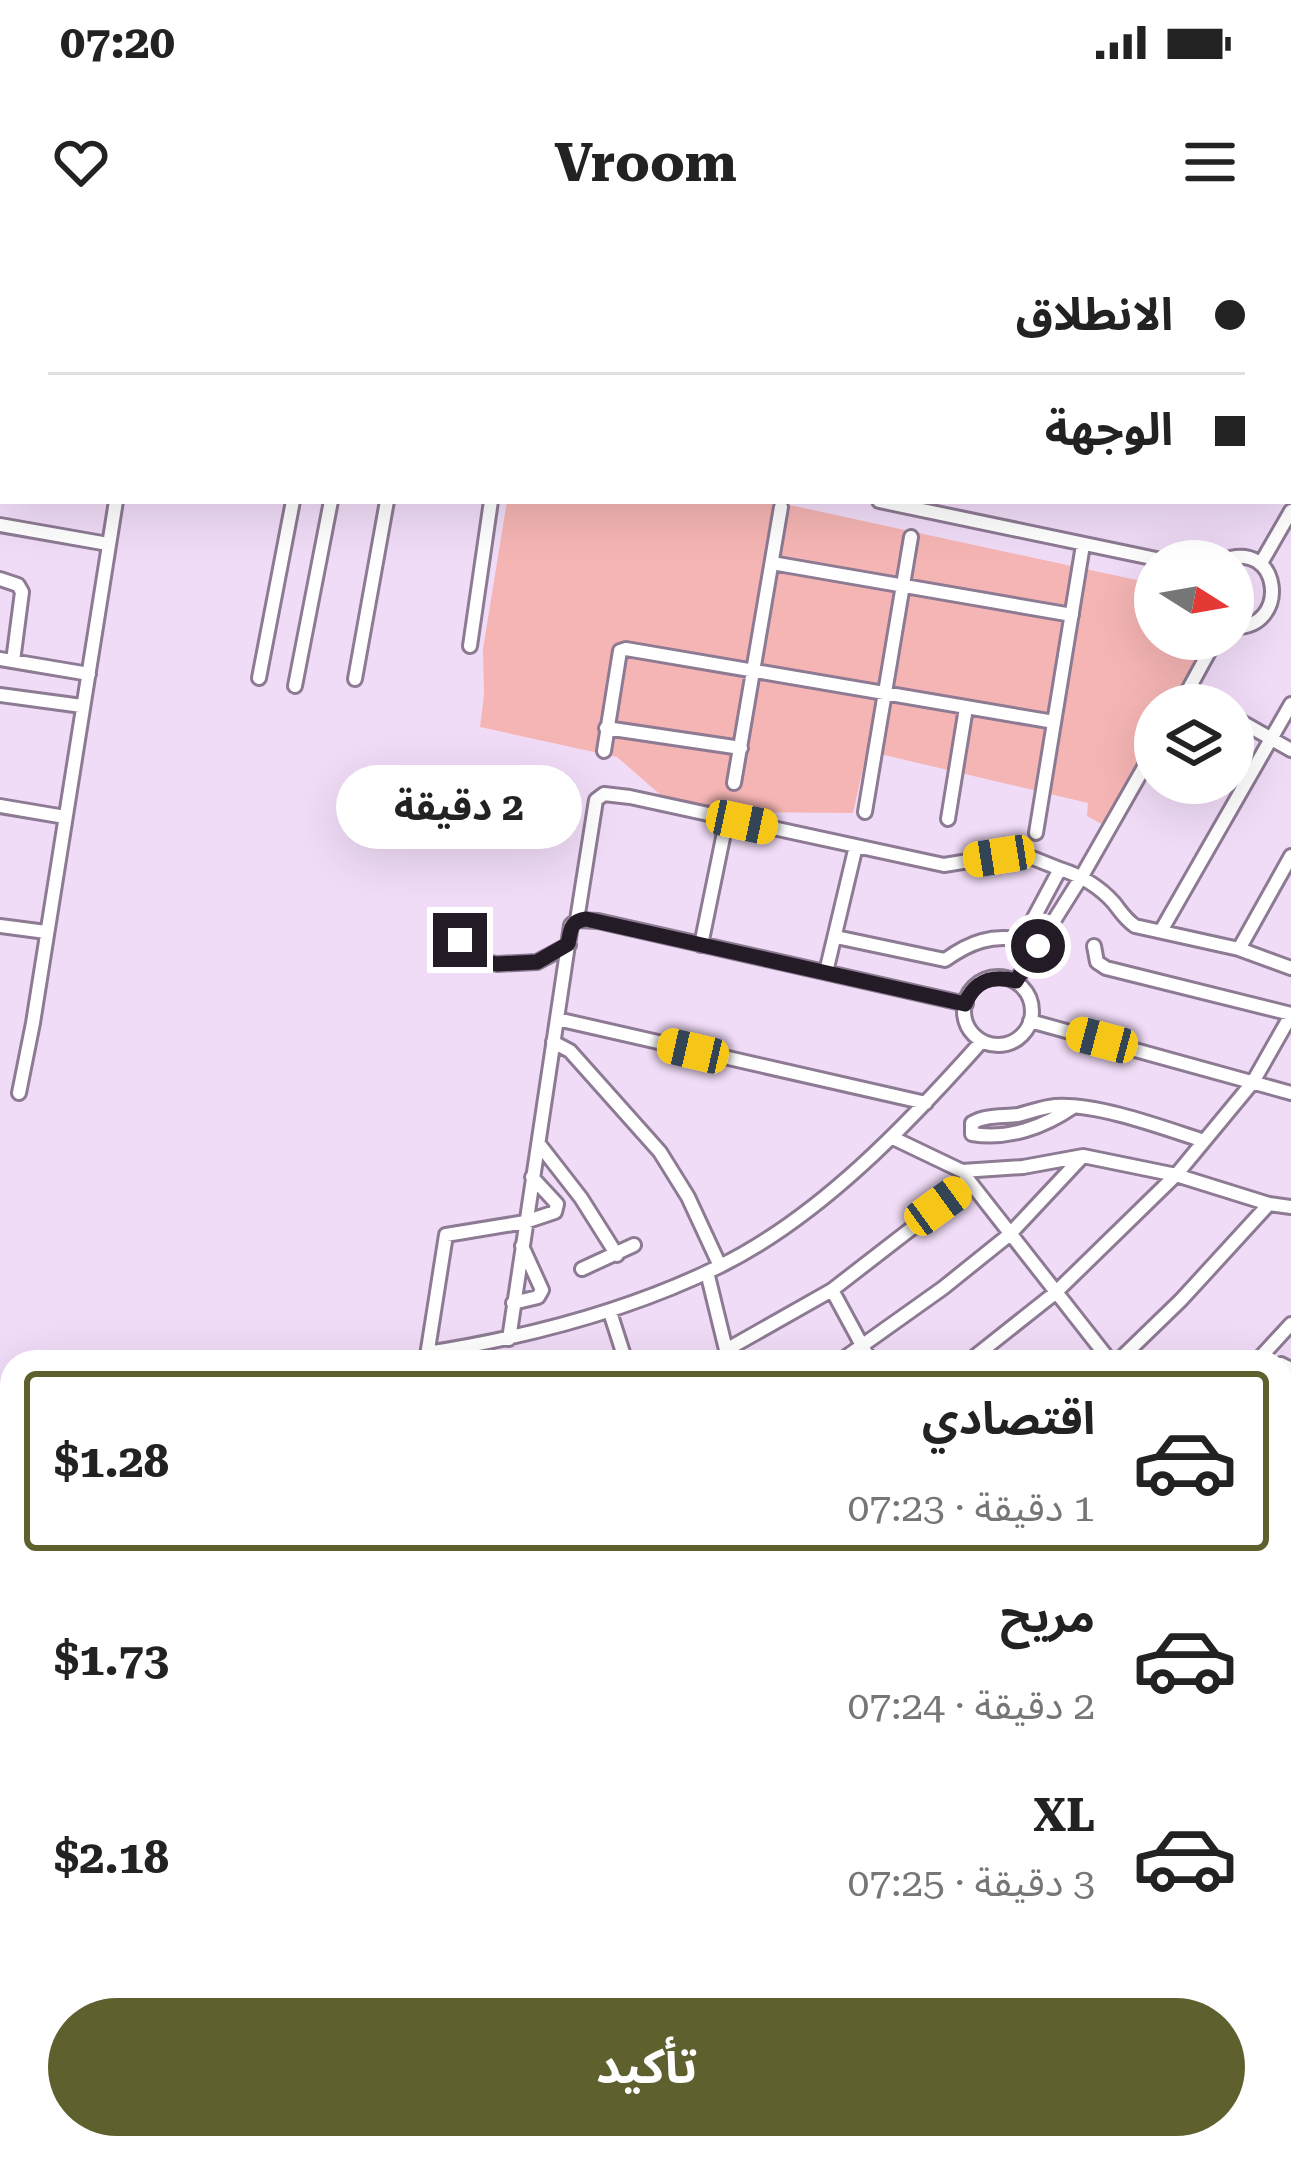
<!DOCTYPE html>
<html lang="ar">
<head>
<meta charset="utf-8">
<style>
	:root { --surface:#fff; --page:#f6f6f6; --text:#222; --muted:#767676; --line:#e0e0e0; --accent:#5e612e }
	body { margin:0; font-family:"Roboto Serif","Noto Sans Arabic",serif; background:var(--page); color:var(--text); direction:rtl; height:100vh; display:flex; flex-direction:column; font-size:45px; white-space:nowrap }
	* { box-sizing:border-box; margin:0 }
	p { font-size:39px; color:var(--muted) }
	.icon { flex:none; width:66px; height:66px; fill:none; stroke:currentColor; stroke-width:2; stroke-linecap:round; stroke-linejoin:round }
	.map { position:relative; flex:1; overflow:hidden; direction:ltr }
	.details { position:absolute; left:0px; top:1110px; width:1293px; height:810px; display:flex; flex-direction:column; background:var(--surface); border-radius:36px 36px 0 0; box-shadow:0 12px 48px #0002; direction:rtl }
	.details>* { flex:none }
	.guide { position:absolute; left:0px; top:0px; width:1293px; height:264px; box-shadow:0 12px 48px #0002; direction:rtl; display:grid; align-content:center; height:264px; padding:0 48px; background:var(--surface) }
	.needle { width:78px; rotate:101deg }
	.buttons { position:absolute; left:1134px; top:300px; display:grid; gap:24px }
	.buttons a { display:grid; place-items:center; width:120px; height:120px; border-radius:50%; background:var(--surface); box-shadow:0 12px 48px #0002; font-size:60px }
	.end { position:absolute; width:54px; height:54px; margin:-27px; border:15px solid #231b25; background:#fff; box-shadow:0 0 0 6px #fff }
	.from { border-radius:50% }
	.bubble { position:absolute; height:84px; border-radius:42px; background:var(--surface); box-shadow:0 12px 48px #0002; font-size:39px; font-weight:700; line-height:84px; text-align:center; direction:rtl }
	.car { position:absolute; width:36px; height:72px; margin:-36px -18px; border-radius:15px; box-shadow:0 0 9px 3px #0007; background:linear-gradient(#f5c518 24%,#345 0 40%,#f5c518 0 76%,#345 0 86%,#f5c518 0) }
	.guide b { display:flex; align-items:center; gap:42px; height:114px; font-size:45px }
	.guide b+b { border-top:3px solid var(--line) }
	.guide i { width:30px; height:30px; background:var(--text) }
	ul { padding:21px 0 0; list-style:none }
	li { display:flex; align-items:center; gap:36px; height:180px; margin:0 24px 18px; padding:0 24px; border:6px solid transparent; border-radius:12px }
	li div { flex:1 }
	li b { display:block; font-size:45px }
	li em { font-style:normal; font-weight:700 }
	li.current { border-color:var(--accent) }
	li>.icon { width:108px; height:108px; stroke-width:1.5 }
	.primary-button { display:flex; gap:24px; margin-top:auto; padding:24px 48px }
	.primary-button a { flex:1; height:138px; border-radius:72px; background:var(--accent); color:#fff; font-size:48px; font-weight:700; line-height:138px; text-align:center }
	.status { display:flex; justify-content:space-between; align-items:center; height:84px; padding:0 60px; background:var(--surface); direction:ltr }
	.status svg { height:33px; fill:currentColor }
	header { display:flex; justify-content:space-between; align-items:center; height:156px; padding:0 48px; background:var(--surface); font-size:54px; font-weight:700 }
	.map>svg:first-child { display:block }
	.green { fill:#f5b5b4 }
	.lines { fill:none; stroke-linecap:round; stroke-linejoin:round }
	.minor-casing { stroke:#8d7a93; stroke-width:18 }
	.major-casing { stroke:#8680af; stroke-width:21 }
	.minor { stroke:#fff; stroke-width:12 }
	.major { stroke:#d6d3fc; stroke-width:15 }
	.route { stroke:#231b25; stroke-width:15 }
</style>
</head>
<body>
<div class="status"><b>07:20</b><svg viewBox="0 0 49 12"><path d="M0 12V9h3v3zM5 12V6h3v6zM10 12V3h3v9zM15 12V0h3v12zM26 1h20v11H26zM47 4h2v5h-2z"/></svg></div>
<header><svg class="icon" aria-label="menu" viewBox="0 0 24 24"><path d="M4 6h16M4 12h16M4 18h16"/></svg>Vroom<svg class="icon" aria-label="heart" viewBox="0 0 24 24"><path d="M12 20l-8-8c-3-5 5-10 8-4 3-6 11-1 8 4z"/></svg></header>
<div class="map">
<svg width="1291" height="1920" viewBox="0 0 1291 1920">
	<rect width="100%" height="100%" fill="#f1dcf7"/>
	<path class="green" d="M507,261l28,3 1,-3h235l384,83v55h56l-36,66h-20v35l-50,86 -18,-10 1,-13 -221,-52 -14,62 -125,-1 -41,-4 -24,-11 -46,-40 -137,-30 4,-32 -1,-46z"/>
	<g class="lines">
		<defs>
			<path id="minor" d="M116,0l25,3
				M421,0l6,3
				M1094,0l14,3
				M73,3l1,-3
				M218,3l4,-3
				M582,3l1,-3
				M1134,3v-3
				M1290,44h1
				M0,104h3
				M0,124l3,1
				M0,205l3,1
				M879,261l287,60
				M0,285l108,19
				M1221,321c61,-25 70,69 12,66
				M772,323l300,52
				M1261,323l30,-52
				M0,339l18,6 4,7 -9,69
				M470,406l21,-145
				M0,419l89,15
				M259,438l34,-177
				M355,439l32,-178
				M295,446l36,-185
				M1187,452l23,13
				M0,455l82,11
				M1180,465l36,-66
				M1233,477l58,33
				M606,488l135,20
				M604,511l16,-100 6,-2 428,73
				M734,543l47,-276
				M0,566l65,11
				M865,572l46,-275
				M948,579l18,-111
				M1036,593l47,-288
				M1060,629c22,7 39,17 54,34 7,9 11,16 21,23l104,23 52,19
				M577,680l19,-120 8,-6 26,3 314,68 55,-9 26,-1 35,14 -38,71c-30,-6 -52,2 -77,20l-109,-23
				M0,686l46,6
				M1161,691l130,-227
				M460,700l10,15 11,6 16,3 40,-2 32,-17
				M701,705l26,-127
				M1094,706l3,16 9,6 185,46
				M1239,709l52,-93
				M826,732l30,-126
				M964 771a34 34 0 1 1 68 0a34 34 0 1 1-68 0Z
				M1016,741l66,-105 73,-128
				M557,779l369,84
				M1030,781l261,72
				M553,802l17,9 90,101 28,45 32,69
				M19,853l14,-70 83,-522
				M1073,867c-29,20 -65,33 -101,27v-11c13,-8 30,-6 46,-8 12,-3 25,-8 37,-9 42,-3 109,22 149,35
				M893,898l69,33 61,-4 60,-11 93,19 93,29 22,3
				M539,904l42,54 36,57
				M966,937l145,185
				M582,1029l52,-24
				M707,1032l22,90
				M832,1050l39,72
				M513,1063l25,-6 4,-7 -20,-44
				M610,1072l16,50
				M509,1099l62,-414 6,-5 21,1 368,83
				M726,1110l106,-60 137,-106
				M427,1113c101,-16 199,-41 291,-86 101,-49 191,-144 264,-226
				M426,1122l20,-127 79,-13 30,-10 2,-8 -25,-27
				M839,1122l104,-74 66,-53 74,-79
				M968,1122l87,-69 121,-118 77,-93 38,-67
				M1117,1122l64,-62 88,-96
				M1256,1122l35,-38
				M1281,1124l10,5
				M1281,1249l10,-17
				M1281,1306l10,6
				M1282,1447l9,-17
				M0,1486l12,6
				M0,1557l12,2
				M0,1600l12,2
				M0,1641l12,2
				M0,1681l12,2
				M0,1755l12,3
				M0,1809l12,2
				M0,1824l12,3
				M0,1871l12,2
				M255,1908l60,12
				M491,1908l50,8 3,4
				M757,1908l9,12
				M773,1908l8,12
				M0,1910l61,10
				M146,1920l1,-12
				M187,1920l2,-12
				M225,1920l2,-12
				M383,1920l2,-12
				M801,1920l2,-12"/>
			<path id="major" d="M0,1383l12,5
				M1281,1846l10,4"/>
		</defs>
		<use href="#minor" class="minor-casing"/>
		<use href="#major" class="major-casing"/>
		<use href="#minor" class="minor"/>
		<use href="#major" class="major"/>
	</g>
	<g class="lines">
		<path class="route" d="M460,700l10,15 11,6 16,3 40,-2 31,-18c3,-14 2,-23 18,-25l379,85c10,-24 27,-29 51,-23l22,-35"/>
	</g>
</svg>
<div class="buttons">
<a><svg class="needle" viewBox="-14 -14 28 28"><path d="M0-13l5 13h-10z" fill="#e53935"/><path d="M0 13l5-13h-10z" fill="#767676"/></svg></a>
<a><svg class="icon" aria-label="layers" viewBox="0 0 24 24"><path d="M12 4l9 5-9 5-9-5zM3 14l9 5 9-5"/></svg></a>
</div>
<i class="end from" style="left:1038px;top:706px"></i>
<i class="end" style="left:460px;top:700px"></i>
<div class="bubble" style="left:336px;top:525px;width:246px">2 دقيقة</div>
<i class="car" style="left:742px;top:582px;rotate:102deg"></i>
<i class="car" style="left:999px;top:616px;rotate:261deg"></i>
<i class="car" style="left:1102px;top:800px;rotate:285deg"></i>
<i class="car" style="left:693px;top:811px;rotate:283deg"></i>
<i class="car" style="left:938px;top:966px;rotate:54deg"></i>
<div class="guide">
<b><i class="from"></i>الانطلاق</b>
<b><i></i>الوجهة</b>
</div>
<section class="details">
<ul>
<li class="current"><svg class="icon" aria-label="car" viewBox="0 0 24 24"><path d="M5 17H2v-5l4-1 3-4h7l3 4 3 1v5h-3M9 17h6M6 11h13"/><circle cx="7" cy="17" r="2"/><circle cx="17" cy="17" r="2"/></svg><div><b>اقتصادي</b><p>1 دقيقة · 07:23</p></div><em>$1.28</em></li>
<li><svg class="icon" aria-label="car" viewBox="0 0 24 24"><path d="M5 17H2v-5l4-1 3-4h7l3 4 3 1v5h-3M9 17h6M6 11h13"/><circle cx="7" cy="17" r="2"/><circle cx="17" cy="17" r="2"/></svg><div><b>مريح</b><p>2 دقيقة · 07:24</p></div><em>$1.73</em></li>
<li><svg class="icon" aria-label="car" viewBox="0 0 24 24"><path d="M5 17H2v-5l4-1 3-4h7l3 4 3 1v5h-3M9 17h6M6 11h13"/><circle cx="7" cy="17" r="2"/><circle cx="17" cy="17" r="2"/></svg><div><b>XL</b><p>3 دقيقة · 07:25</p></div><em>$2.18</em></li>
</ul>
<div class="primary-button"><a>تأكيد</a></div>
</section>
</div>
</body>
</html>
